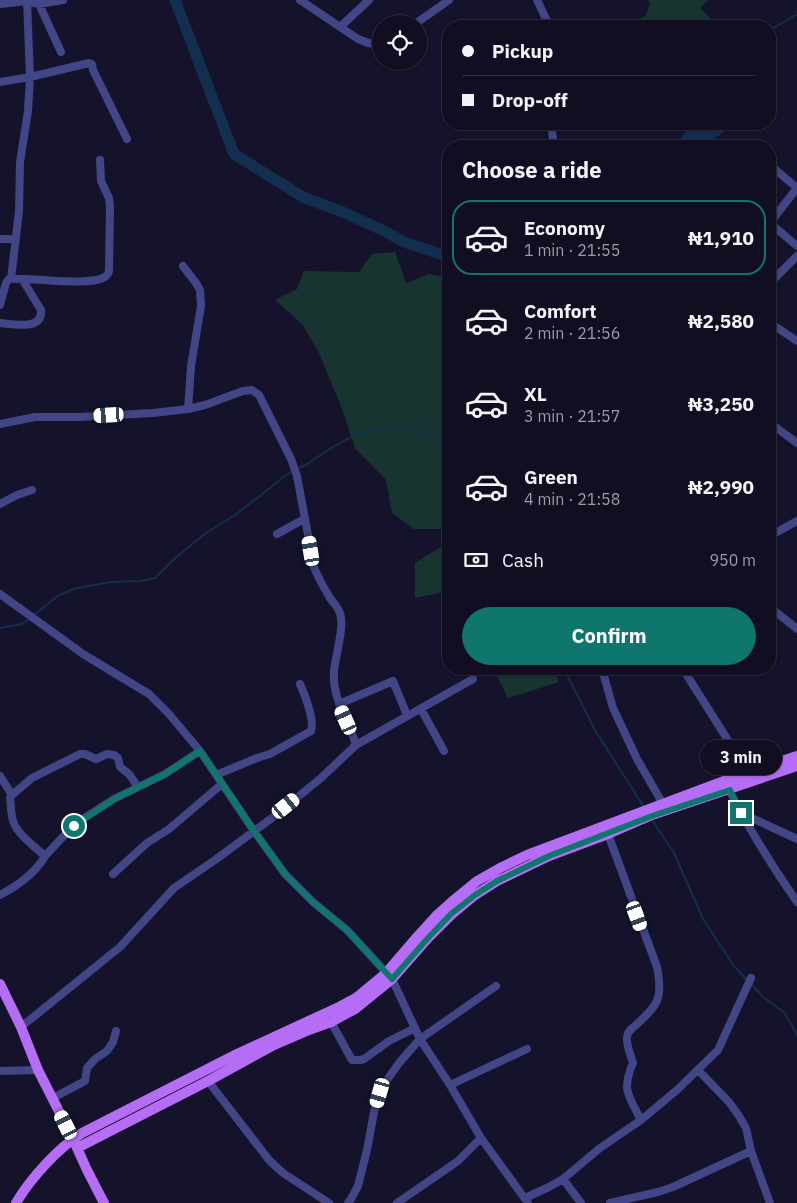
<!DOCTYPE html>
<html lang="en">
<head>
<meta charset="utf-8">
<style>
	:root { --surface:#100e20; --page:#191729; --text:#f1f3f6; --muted:#9c9ca5; --line:#302e3e; --accent:#0f766e }
	body { margin:0; font-family:"IBM Plex Sans",sans-serif; background:var(--page); color:var(--text); height:100vh; display:flex; flex-direction:column; font-size:19px; white-space:nowrap }
	* { box-sizing:border-box; margin:0 }
	p { font-size:16px; color:var(--muted) }
	.icon { flex:none; width:28px; height:28px; fill:none; stroke:currentColor; stroke-width:2; stroke-linecap:round; stroke-linejoin:round }
	.map { position:relative; flex:1; overflow:hidden }
	.panel { position:absolute; left:442px; top:140px; width:334px; height:535px; display:flex; flex-direction:column; background:var(--surface); border-radius:20px; box-shadow:0 1px 4px #0004,0 0 0 1px var(--line) }
	.panel>* { flex:none }
	.top-card { position:absolute; left:442px; top:20px; width:334px; height:110px; border-radius:20px; box-shadow:0 1px 4px #0004,0 0 0 1px var(--line); display:grid; align-content:center; height:110px; padding:0 20px; background:var(--surface) }
	.tools { position:absolute; left:372px; top:15px; display:grid; gap:10px }
	.tools a { display:grid; place-items:center; width:55px; height:55px; border-radius:50%; background:var(--surface); box-shadow:0 1px 4px #0004,0 0 0 1px var(--line); font-size:25px }
	.end { position:absolute; width:22px; height:22px; margin:-11px; border:6px solid #0f766e; background:#fff; box-shadow:0 0 0 2px #fff }
	.from { border-radius:50% }
	.bubble { position:absolute; height:35px; border-radius:18px; background:var(--surface); box-shadow:0 1px 4px #0004,0 0 0 1px var(--line); font-size:16px; font-weight:700; line-height:35px; text-align:center }
	.car { position:absolute; width:15px; height:30px; margin:-15px -8px; border-radius:6px; box-shadow:0 0 4px 1px #0007; background:linear-gradient(#fff 24%,#345 0 40%,#fff 0 76%,#345 0 86%,#fff 0) }
	.top-card b { display:flex; align-items:center; gap:18px; height:48px; font-size:19px }
	.top-card b+b { border-top:1px solid var(--line) }
	.top-card i { width:12px; height:12px; background:var(--text) }
	ul { padding:0; list-style:none }
	li { display:flex; align-items:center; gap:15px; height:75px; margin:0 10px 8px; padding:0 10px; border:2px solid transparent; border-radius:20px }
	li div { flex:1 }
	li b { display:block; font-size:19px }
	li em { font-style:normal; font-weight:700 }
	li.active { border-color:var(--accent) }
	li>.icon { width:45px; height:45px; stroke-width:1.5 }
	h2 { padding:0 20px; font-size:22px; line-height:60px }
	.pay { display:flex; align-items:center; gap:12px; height:55px; padding:0 20px; font-size:19px }
	.pay p { margin-inline-start:auto }
	.button { display:flex; gap:10px; margin-top:auto; padding:10px 20px }
	.button a { flex:1; height:58px; border-radius:30px; background:var(--accent); color:#fff; font-size:20px; font-weight:700; line-height:58px; text-align:center }
	.map>svg:first-child { display:block }
	.green { fill:#173430 }
	.water { fill:#132f4f }
	.lines { fill:none; stroke-linecap:round; stroke-linejoin:round }
	.stream { stroke:#132f4f; stroke-width:2 }
	.river { stroke:#132f4f; stroke-width:11 }
	.minor { stroke:#424586; stroke-width:8 }
	.major { stroke:#b66df5; stroke-width:10 }
	.route { stroke:#0f766e; stroke-width:6 }
</style>
</head>
<body>
<div class="map">
<svg width="797" height="1203" viewBox="0 0 797 1203">
	<rect width="100%" height="100%" fill="#15132b"/>
	<path class="green" d="M648,0h61l-9,8 11,11 -5,7h-25v-6l-9,6h-45l19,-11 4,-11z
		M395,252l11,31 23,-9 20,4v251h-35l-22,-16 -6,-33 -31,-32 -14,-42 -23,-55 -15,-26 -28,-25 22,-11 7,-18 55,1 13,-18z
		M449,542v49l-34,7v-35z
		M493,669h61l5,13 -51,16z"/>
	<path class="water" d="M693,124h39v2l-18,13 4,2 -2,5h-36l2,-10z"/>
	<g class="lines">
		<path class="stream" d="M770,28l5,-1 22,-13
			M297,469l10,-5 26,-17 25,-14 19,-4 21,-2 11,1 24,8 16,3
			M34,615l25,-20 18,-7 34,-6 29,-1 15,-3 20,-20 31,-25 29,-18 25,-19 26,-21 7,-4
			M0,628l22,-4 8,-6
			M564,669l32,63 48,75
			M652,820l22,33 29,66 31,47 13,14
			M751,984l13,14 20,14 13,23"/>
		<path class="river" d="M175,0l59,154 69,43 42,16 39,18 20,11 45,15"/>
		<path class="minor" d="M300,0l58,39c8,3 15,7 23,4
			M537,0l11,23v3
			M0,4l27,-3 12,3 24,-4
			M39,4l22,48
			M415,24l34,-24
			M340,27l29,-27
			M0,82l30,-5 59,-14 3,1 1,6 34,69
			M551,124l3,22
			M770,165l27,23
			M770,223l27,-35
			M770,223l27,23
			M0,239h16
			M183,266l13,17 4,7 1,16 -10,60 -3,43
			M11,279l8,-68 1,-49 8,-51 2,-34 -3,-77
			M770,283l27,-27
			M0,305l6,-22 3,-4c22,-2 79,8 96,-2 3,-2 3,-3 4,-6l1,-65 -1,-8 -8,-17 -1,-21
			M0,323c13,1 43,8 41,-13l-19,-31
			M770,323l27,18
			M770,423l27,20
			M0,424l35,-7h44l74,-4 35,-4 17,-4 38,-14 9,-1 7,5 32,64 6,17 17,91c4,11 10,21 16,31 3,4 7,8 9,13 7,13 -4,45 -5,61 -2,27 15,49 22,73l-35,33 -45,37 -61,45 -41,28 -54,59 -99,80
			M0,504l17,-9 15,-5
			M277,534l27,-15
			M770,536l27,-15
			M0,594l83,60 66,40 20,20 31,37 54,80 31,43 28,28 34,28 45,49 28,60 30,46 31,53 47,65
			M770,610l6,2 21,17
			M602,669l11,39 24,51 26,45
			M683,669l65,103
			M339,704l54,-23 14,34
			M421,709l23,42
			M356,745c39,-22 78,-44 117,-66
			M216,775l41,-17 13,-4 41,-23c4,-10 -6,-36 -11,-47
			M0,776l12,19 -2,3c1,8 1,16 3,23 4,13 22,26 32,35
			M729,790c20,39 43,76 68,112
			M12,795l20,-17 48,-24h5l11,5 11,-5 7,1 4,3 2,9 9,7 9,13
			M741,813l56,26
			M608,834l49,133c6,30 2,38 -21,58 -4,3 -9,7 -9,12 -1,8 4,19 6,26 -12,27 -4,33 8,57
			M113,874l34,-31 22,-14 53,-45
			M0,895c17,-9 35,-21 45,-39l29,-31 7,-5 33,-21 51,-25 35,-23
			M331,1022l21,38h8l4,-1 25,-18 26,-13
			M698,1070l31,32 10,14 7,12 5,23 19,52
			M0,1071l38,-1
			M208,1081l61,79 14,13 46,30
			M450,1085l77,-36
			M53,1098l32,-17 2,-13 8,-9 12,-8 6,-9 3,-11
			M563,1179l18,24
			M525,1198l24,-11 14,-8 37,-31 41,-28 36,-30 41,-40 33,-72
			M348,1203l3,-4 7,-13 9,-36 7,-38 6,-19 7,-13 12,-17 21,-24 76,-53
			M397,1203l61,-42 23,-23
			M610,1203l48,-11 15,-5 78,-36"/>
		<path class="major" d="M0,984l21,43 17,43 35,69 14,31 17,33
			M77,1148l131,-67 64,-35 37,-16 22,-8 24,-13 37,-30 36,-41 23,-23 24,-20 22,-14 52,-25 59,-22 44,-19 145,-49
			M16,1203c14,-24 42,-55 66,-70l155,-79 102,-47 17,-9 30,-25 31,-36 19,-21 19,-17 22,-18 23,-13 27,-13 221,-83 49,-16"/>
	</g>
	<g class="lines">
		<path class="route" d="M74,826l40,-27 51,-25 35,-23 54,80 31,43 28,28 34,28 45,49 36,-41 23,-24 24,-19 22,-14 52,-25 103,-40 78,-26 11,23"/>
	</g>
</svg>
<div class="tools">
<a><svg class="icon" aria-label="locate" viewBox="0 0 24 24"><circle cx="12" cy="12" r="6"/><path d="M12 2v4M12 18v4M2 12h4M18 12h4"/></svg></a>
</div>
<i class="end from" style="left:74px;top:826px"></i>
<i class="end" style="left:741px;top:813px"></i>
<div class="bubble" style="left:700px;top:740px;width:82px">3 min</div>
<i class="car" style="left:109px;top:415px;rotate:267deg"></i>
<i class="car" style="left:311px;top:551px;rotate:351deg"></i>
<i class="car" style="left:346px;top:720px;rotate:336deg"></i>
<i class="car" style="left:286px;top:806px;rotate:51deg"></i>
<i class="car" style="left:637px;top:916px;rotate:160deg"></i>
<i class="car" style="left:380px;top:1093px;rotate:196deg"></i>
<i class="car" style="left:66px;top:1125px;rotate:333deg"></i>
<div class="top-card">
<b><i class="from"></i>Pickup</b>
<b><i></i>Drop-off</b>
</div>
<section class="panel">
<h2>Choose a ride</h2>
<ul>
<li class="active"><svg class="icon" aria-label="car" viewBox="0 0 24 24"><path d="M5 17H2v-5l4-1 3-4h7l3 4 3 1v5h-3M9 17h6M6 11h13"/><circle cx="7" cy="17" r="2"/><circle cx="17" cy="17" r="2"/></svg><div><b>Economy</b><p>1 min · 21:55</p></div><em>₦1,910</em></li>
<li><svg class="icon" aria-label="car" viewBox="0 0 24 24"><path d="M5 17H2v-5l4-1 3-4h7l3 4 3 1v5h-3M9 17h6M6 11h13"/><circle cx="7" cy="17" r="2"/><circle cx="17" cy="17" r="2"/></svg><div><b>Comfort</b><p>2 min · 21:56</p></div><em>₦2,580</em></li>
<li><svg class="icon" aria-label="car" viewBox="0 0 24 24"><path d="M5 17H2v-5l4-1 3-4h7l3 4 3 1v5h-3M9 17h6M6 11h13"/><circle cx="7" cy="17" r="2"/><circle cx="17" cy="17" r="2"/></svg><div><b>XL</b><p>3 min · 21:57</p></div><em>₦3,250</em></li>
<li><svg class="icon" aria-label="car" viewBox="0 0 24 24"><path d="M5 17H2v-5l4-1 3-4h7l3 4 3 1v5h-3M9 17h6M6 11h13"/><circle cx="7" cy="17" r="2"/><circle cx="17" cy="17" r="2"/></svg><div><b>Green</b><p>4 min · 21:58</p></div><em>₦2,990</em></li>
</ul>
<div class="pay"><svg class="icon" aria-label="cash" viewBox="0 0 24 24"><path d="M3 7h18v10H3z"/><circle cx="12" cy="12" r="2"/></svg>Cash<p>950 m</p></div>
<div class="button"><a>Confirm</a></div>
</section>
</div>
</body>
</html>
